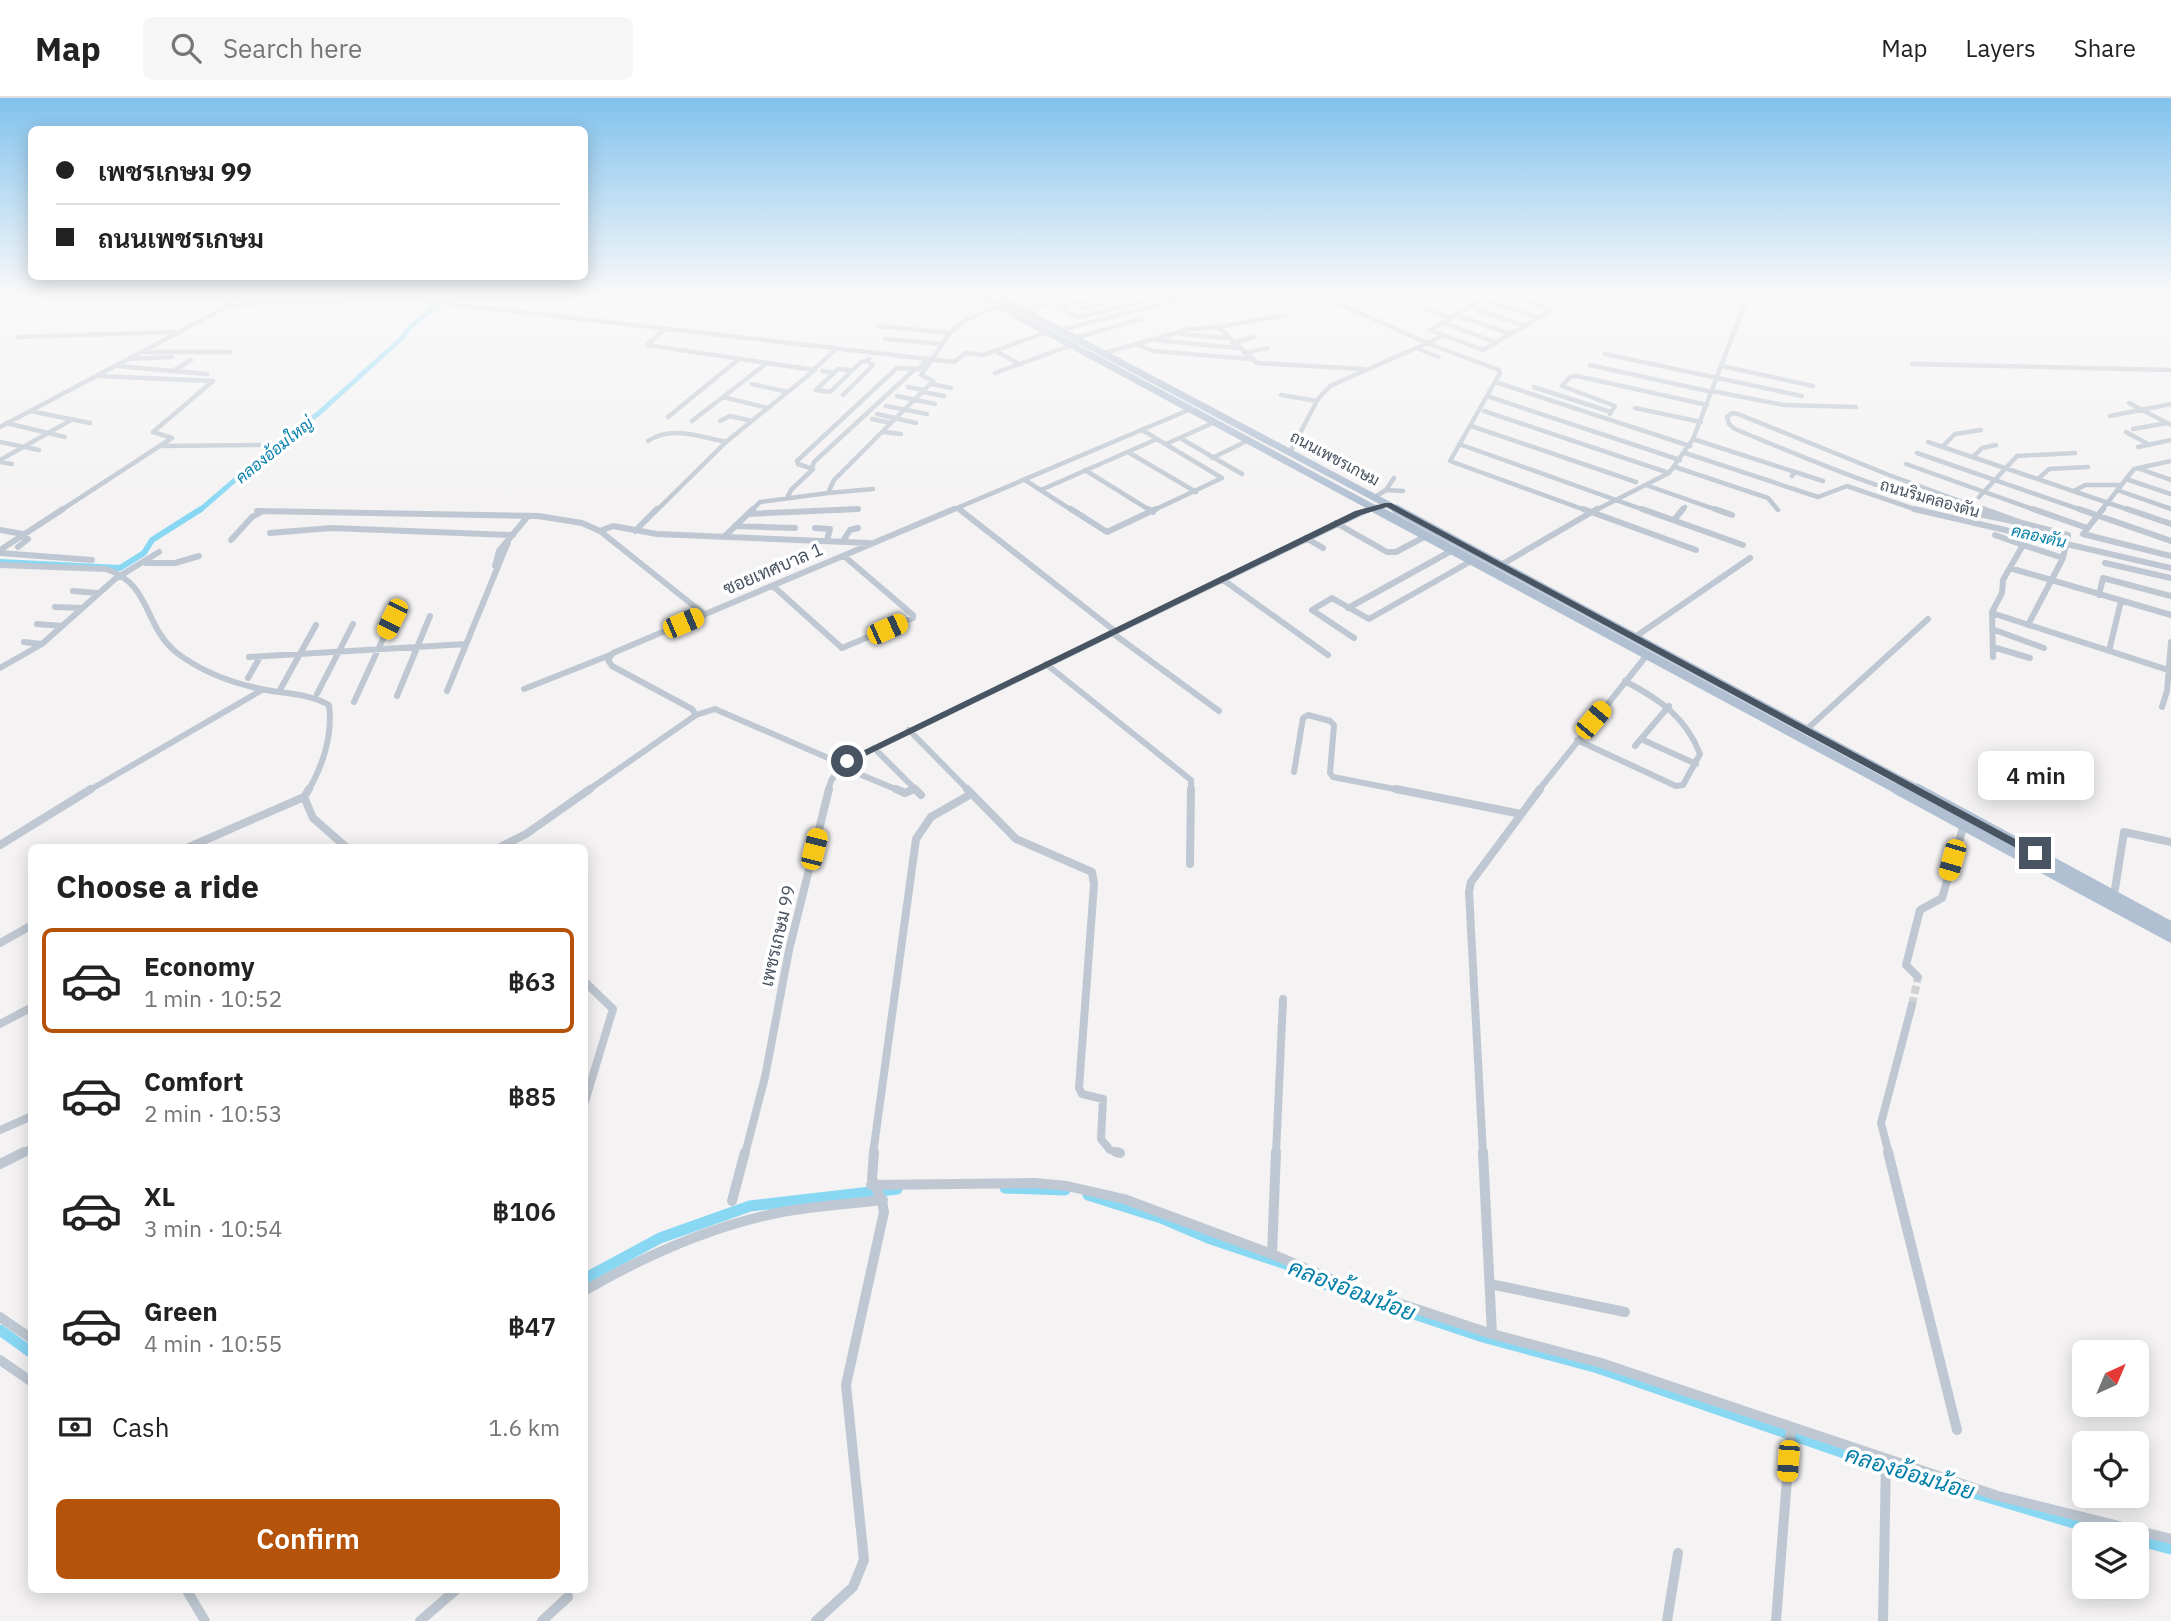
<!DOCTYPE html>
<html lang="en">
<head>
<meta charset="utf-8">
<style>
	:root { --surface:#fff; --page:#f6f6f6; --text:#222; --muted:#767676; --line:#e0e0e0; --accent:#b45309 }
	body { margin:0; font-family:"IBM Plex Sans",Sarabun,sans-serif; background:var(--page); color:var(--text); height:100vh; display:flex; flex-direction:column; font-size:26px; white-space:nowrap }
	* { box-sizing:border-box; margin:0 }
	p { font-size:23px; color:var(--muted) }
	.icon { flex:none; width:38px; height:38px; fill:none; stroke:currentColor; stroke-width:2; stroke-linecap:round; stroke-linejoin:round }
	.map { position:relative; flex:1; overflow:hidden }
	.side { position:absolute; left:28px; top:746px; width:560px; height:749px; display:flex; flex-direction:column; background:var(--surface); border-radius:10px; box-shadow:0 4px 18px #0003 }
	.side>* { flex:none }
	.guide { position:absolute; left:28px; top:28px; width:560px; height:154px; border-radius:10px; box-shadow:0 4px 18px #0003; display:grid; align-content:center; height:154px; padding:0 28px; background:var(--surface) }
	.needle { width:46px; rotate:44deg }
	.controls { position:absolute; left:2072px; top:1242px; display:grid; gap:14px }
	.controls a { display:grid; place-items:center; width:77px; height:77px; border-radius:10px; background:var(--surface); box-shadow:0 4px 18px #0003; font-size:35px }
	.end { position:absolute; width:32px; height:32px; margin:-16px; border:9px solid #485461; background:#fff; box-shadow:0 0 0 4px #fff }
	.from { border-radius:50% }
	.bubble { position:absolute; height:49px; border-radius:10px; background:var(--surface); box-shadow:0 4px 18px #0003; font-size:23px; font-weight:600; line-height:49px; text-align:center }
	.car { position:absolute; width:21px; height:42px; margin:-21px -10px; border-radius:9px; box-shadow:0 0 5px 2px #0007; background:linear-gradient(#f5c518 24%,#345 0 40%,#f5c518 0 76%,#345 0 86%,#f5c518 0) }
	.guide b { display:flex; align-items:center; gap:24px; height:66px; font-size:26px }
	.guide b+b { border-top:2px solid var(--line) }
	.guide i { width:18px; height:18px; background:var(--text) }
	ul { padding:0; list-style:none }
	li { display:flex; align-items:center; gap:21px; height:105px; margin:0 14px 10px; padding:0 14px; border:4px solid transparent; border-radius:10px }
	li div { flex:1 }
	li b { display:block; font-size:26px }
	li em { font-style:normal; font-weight:600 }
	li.on { border-color:var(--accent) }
	li>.icon { width:63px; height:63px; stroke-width:1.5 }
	h2 { padding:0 28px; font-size:32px; line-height:84px }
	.pay { display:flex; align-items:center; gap:18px; height:77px; padding:0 28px; font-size:26px }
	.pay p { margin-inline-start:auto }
	.cta { display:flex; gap:14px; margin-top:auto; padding:14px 28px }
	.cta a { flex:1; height:80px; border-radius:10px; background:var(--accent); color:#fff; font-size:28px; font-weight:600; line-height:80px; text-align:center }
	header { display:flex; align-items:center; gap:42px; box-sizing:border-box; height:98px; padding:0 35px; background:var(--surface); border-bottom:2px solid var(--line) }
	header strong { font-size:33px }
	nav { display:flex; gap:38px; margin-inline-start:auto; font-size:24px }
	.search { width:490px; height:63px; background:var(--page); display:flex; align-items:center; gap:18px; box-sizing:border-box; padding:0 24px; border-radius:10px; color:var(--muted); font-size:26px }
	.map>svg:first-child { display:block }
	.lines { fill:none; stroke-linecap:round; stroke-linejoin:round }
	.canal-far2 { stroke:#88d8f4; stroke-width:5 }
	.canal-far1 { stroke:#88d8f4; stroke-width:6 }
	.canal { stroke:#88d8f4; stroke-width:11 }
	.street-tunnel { stroke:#d2d2d5; stroke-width:8; stroke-dasharray:8 3.5; stroke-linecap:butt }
	.street-far3 { stroke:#bfc8d2; stroke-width:4.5 }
	.street-far2 { stroke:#bfc8d2; stroke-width:6 }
	.street-far1 { stroke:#bfc8d2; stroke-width:8 }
	.street { stroke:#bfc8d2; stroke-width:10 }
	.primary-far2 { stroke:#b0bfd2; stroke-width:7 }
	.primary-far1 { stroke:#b0bfd2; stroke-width:9 }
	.primary { stroke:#b0bfd2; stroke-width:11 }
	.route { fill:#485461 }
	.labels { text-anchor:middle; stroke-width:7; stroke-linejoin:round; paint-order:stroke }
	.far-water-label { font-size:16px; font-style:italic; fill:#037faa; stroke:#fff }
	.far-street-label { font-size:16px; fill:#485461; stroke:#fff }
	.street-label { font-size:18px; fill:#485461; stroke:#fff }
	.near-water-label { font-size:23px; font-style:italic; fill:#037faa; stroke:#fff }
</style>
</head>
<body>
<header>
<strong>Map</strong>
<div class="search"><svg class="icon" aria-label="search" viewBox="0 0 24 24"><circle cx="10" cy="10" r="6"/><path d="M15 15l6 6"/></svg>Search here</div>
<nav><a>Map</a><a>Layers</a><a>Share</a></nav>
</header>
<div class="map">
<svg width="2171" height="1523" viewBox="0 0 2171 1523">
	<rect width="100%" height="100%" fill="#f4f2f2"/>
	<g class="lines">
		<path class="canal-far2" d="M199,413l89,-77 30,-20 84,-76 7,-10 42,-35"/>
		<path class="canal-far1" d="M0,464l120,6 24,-15 8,-13 49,-31"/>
		<path class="canal" d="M1005,1090l60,2
			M1088,1097l73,23 47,20 78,26 41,21 156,52 115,31 275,95 241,72
			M584,1181l76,-41 90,-32 147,-17
			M0,1232l32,23
			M2137,1442l34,9"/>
		<path class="street-tunnel" d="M1912,907l6,-28"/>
		<path class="street-far3" d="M421,195l1,7 3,1 529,61 12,-9 17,2 64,-23
			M1295,195l9,4
			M1316,195l113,51 70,26 1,3 -50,88 138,50
			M1494,195l-64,37 53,20 69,-40 -47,-17
			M1000,200l28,-5
			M1484,202l55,18
			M1051,204v-5l20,-4
			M226,208l58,-5 35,3 86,-11
			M1059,208l18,11 61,-14
			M1470,209l55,19
			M1082,210l45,-10 11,5 32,-8 8,5
			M1429,212l21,8
			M1024,213l27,-9 12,4 60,-13
			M1456,217l55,19
			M1442,224l55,21
			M878,228l72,7
			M1218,229l39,36 106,6
			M1060,232l118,-30
			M1180,236l47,4
			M17,239l158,-5
			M1075,240l68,-20
			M885,241l57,5
			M1155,242l82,8
			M1233,245l22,-6
			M1136,246l17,7 97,8
			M647,247l168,25
			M647,247l18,-16
			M1419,251l19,8
			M996,253l23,13
			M142,254h89
			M1104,255l86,-24 28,-2 67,-12
			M1244,255l24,-5
			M1605,256l197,42
			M129,261l43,-2
			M1912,266l259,6
			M1590,267l122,27
			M117,268l90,8
			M1722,268l91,20
			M176,271l15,-9
			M851,272l-13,-1 -22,21 14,2 31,-30 6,-1
			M822,273l12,2
			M995,275l77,-28
			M98,278l115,5
			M1495,284l195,64
			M752,286l36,8
			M931,286l20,4
			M908,289l16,3
			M1534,289l77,25 -1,2
			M1712,293l72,14 72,2
			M922,294l22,4
			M843,297l30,-30 -6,-4 2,-2
			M1281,297l36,6
			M897,298l38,8
			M1487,298l193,64
			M723,299l45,11
			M2129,305l42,22
			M886,308l41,8
			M1635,310l66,14
			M30,313l60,12
			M1484,313l185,62
			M1611,314l4,-6 -53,-20 8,-9 7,-1 130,29
			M877,316l39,9
			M2110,318l61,-12
			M668,319l71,-58
			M872,321l19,4
			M692,323l75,-58
			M720,323l10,-5 22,5
			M6,325l59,14
			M1471,328l165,56
			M0,329l213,-113 13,-8 11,-13
			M2133,331l34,-6
			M1142,332l80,48 -70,33
			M883,334l18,2
			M2126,334l24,13
			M172,340l-19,-6 60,-51
			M1180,340l62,36
			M1693,341l102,33 -3,4
			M648,343c24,-16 52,-4 78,1
			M0,344l39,8
			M1928,344l204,69
			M1166,346l49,-22
			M1459,346l188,67
			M162,348l97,-1
			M1942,349l13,-13 26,-4
			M2138,349l33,-7
			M1128,354l68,40
			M1290,354l28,-53 12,-13 113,-50
			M1685,355l133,44 29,-11 73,25
			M1917,355l167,58
			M1973,359l9,-9 14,-3
			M1212,360l37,-18
			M0,362l73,-41
			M0,364l12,2
			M1906,366l132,47
			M1675,369l93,31 10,12
			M812,370l2,-6 101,-93
			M2137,370l34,12
			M1085,372l66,41
			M1792,373l31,10
			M2038,381l11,-10 39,-2
			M2126,381l45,15
			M1025,382l48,31
			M1646,387l74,26
			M1041,392l116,-51
			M1386,392l8,-12
			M2117,392l54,19
			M2074,393l11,-6h36
			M828,395l45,-4
			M1375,399l11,-7 17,1
			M1979,399l38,-41 58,-3
			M787,400l4,-8 22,-21 -15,-5 -1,-3 100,-93 22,1 7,-8
			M958,410l4,3
			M60,413l112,-73
			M656,413l70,-69 79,-64 31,-29
			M751,413l9,-9 68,-9 6,-13 99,-99 -12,-6 29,-42 14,-12 35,-15
			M820,413l38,-2
			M950,413l241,-102
			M1365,413l8,-4
			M1594,413l75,-38 24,-34 56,-146
			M1682,413l3,-4
			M1963,413c-79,-19 -153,-51 -228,-82l-6,-5 -2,-7 5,-4 6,1 151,61 98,36
			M2101,413l33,-42 37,-8"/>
		<path class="street-far2" d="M959,411l156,122
			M1071,411l36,23 49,-23
			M1148,411l5,3
			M1583,411l113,41
			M1642,411l101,36
			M1715,411l17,6
			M1914,411l257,59
			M1955,411l67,14
			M1983,411l39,14
			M2033,411l54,19
			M2079,411l92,32
			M2103,411l-20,25 88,22
			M2127,411l44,15
			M257,413l281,5 44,7 18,8 104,83
			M748,416l110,-5
			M1674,422l9,-11
			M1336,425l51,29h9l30,-16
			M2022,425l46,12 -5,23 -35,67
			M735,428l60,2
			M815,430l15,1 -3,11
			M0,432l23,4
			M600,433l13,-5 44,8 213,9
			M635,433l22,-22
			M270,435l61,-5 182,7
			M724,439l29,-28
			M1306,440l17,10
			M231,442l21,-23 9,-5
			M843,443l7,-11 8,-2
			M2023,447l40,13
			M18,449l10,-8 -7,-3
			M0,452l63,-41
			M0,455l92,7
			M146,465h29l24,-7
			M2105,465l66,15
			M0,467l106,4c46,15 37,57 71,84 25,19 58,31 89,37 22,4 44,4 63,15 4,29 -6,61 -21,86
			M1501,467l96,-56
			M495,468l4,-15 29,-35
			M2010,470l161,47
			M1222,481l106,76
			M773,488l69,62 71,-30v-3l-69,-59
			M73,493l25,2
			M2099,497l4,-17 68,18
			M55,509l26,1
			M1348,510l105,-58
			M1992,515l179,58
			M37,526l25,2
			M1992,531l52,19
			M1111,534l108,79
			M1635,539l115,-79
			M1354,540l-42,-28 20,-12 37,21 104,-59
			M24,544l18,2 73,-65 44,-27
			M1993,549l37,11
			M2109,553l12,-50
			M249,559l217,-13
			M1993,559l-1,-45 10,-19 1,-13 20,-35 -28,-10
			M1046,566l145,116v11
			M0,570l42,-24
			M248,580l12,-21
			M281,590l35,-63
			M524,591l86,-34
			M447,593l61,-149
			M317,596l36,-70
			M397,598l33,-80
			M354,604l38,-83
			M2162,609l5,-16 4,-49
			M696,617l19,-6 127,55
			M1807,631l121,-110
			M909,632l60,61
			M1641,641l55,25
			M1577,642l99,46 7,-1 17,-31c-14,-37 -41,-55 -75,-73
			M1635,648l34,-40
			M874,650l43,43
			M840,668l60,25
			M1294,674l9,-54 5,-3 22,6 4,4 -4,48 3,4 72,14
			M88,693l174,-101
			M587,693l109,-76 -4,-6 -80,-43 -4,-6 5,-7 341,-144
			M828,693l3,-10 11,-17 527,-255
			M910,693l5,-2
			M1538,693l109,-136"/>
		<path class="street-far1" d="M896,691l9,4 9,-4
			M915,691l6,6
			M967,691l49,50 76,33 2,12 -15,204 3,6 21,5 -2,40 9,11 10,3
			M1396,691l125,25
			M304,699l9,21 33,29
			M0,747l91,-56
			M189,749l115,-50 5,-8
			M500,749l26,-13 64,-45
			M1190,766l1,-75
			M2115,791l9,-57 47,10
			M0,845l32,-18
			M1918,879l-12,-12 14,-55 22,-12 21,-70
			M584,883l29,28 -29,96
			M0,926l32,-17
			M0,1032l32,-14
			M21,1056l11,-6
			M745,1056l20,-77 24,-127 40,-161
			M873,1056l43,-315 15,-22 40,-23
			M1276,1056l7,-155
			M1483,1056l-14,-262 2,-10 69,-93
			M1889,1056l-8,-31 31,-118"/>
		<path class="street" d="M1116,1054l4,1
			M1483,1054l9,182
			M1888,1054l69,278
			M0,1066l24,-12
			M871,1087l164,-2 32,3 57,13 148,55 78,33 142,47 109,29 397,133 173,43
			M732,1103l13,-49
			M1272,1156l4,-102
			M1490,1186l135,28
			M584,1193c62,-36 127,-65 198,-79 33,-6 67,-8 101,-12
			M0,1219l32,22
			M0,1262l32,22
			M186,1491l19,32
			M420,1523l37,-32
			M542,1523l26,-24
			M816,1523l37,-34 11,-27 -18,-175 38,-173 -2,-11 -10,-22 2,-27
			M1667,1523l11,-68
			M1776,1523l15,-194
			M1883,1523l3,-162"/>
		<path class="primary-far2" d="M975,195l404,218
			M1005,203l395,210"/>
		<path class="primary-far1" d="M1376,411l524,282
			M1396,411l524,282"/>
		<path class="primary" d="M1897,691l274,148
			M1917,691l254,138"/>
	</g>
	<linearGradient id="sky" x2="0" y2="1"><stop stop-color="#81c2ed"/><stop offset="0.48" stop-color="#faf9f9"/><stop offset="1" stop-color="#faf9f9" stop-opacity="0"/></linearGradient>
	<rect width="2171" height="408" fill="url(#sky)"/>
	<path class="route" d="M1385,405h6l650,350 -6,5 -4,-2 -644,-349 -26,8 -510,248 -9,-2 513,-250z"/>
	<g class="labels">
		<g class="far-water-label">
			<text transform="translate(274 352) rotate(-39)" y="6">คลองอ้อมใหญ่</text>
			<text transform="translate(2039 438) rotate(13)" y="6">คลองตัน</text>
		</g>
		<g class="far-street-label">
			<text transform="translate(1335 360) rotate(28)" y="6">ถนนเพชรเกษม</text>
			<text transform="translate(1930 400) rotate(16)" y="6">ถนนริมคลองตัน</text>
		</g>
		<g class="street-label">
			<text transform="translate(773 471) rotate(-23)" y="6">ซอยเทศบาล 1</text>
			<text transform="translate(778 838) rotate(-77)" y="6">เพชรเกษม 99</text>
		</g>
		<g class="near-water-label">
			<text transform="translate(1352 1192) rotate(21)" y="8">คลองอ้อมน้อย</text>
			<text transform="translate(1910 1375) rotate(17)" y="8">คลองอ้อมน้อย</text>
		</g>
	</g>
</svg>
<div class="controls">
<a><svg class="needle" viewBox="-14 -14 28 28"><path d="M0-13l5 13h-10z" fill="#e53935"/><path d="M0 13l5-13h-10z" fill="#767676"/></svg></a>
<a><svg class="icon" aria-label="locate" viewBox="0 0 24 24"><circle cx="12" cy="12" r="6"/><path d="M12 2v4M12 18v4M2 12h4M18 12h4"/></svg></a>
<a><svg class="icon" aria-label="layers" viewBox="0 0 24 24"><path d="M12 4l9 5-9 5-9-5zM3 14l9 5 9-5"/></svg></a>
</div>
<i class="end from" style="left:847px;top:663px"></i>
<i class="end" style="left:2035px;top:755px"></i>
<div class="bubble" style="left:1978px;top:653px;width:116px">4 min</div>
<i class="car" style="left:392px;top:521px;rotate:206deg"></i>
<i class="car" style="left:683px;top:525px;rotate:67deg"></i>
<i class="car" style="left:887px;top:531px;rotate:66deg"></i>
<i class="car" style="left:1593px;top:622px;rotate:40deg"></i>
<i class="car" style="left:814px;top:751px;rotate:14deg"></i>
<i class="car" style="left:1952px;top:762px;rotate:196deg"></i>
<i class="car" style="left:1788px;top:1363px;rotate:184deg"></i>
<div class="guide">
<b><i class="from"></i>เพชรเกษม 99</b>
<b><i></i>ถนนเพชรเกษม</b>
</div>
<section class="side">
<h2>Choose a ride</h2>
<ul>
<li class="on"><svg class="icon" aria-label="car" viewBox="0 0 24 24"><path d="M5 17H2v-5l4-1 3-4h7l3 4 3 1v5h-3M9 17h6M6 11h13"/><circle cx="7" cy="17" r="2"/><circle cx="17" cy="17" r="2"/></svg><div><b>Economy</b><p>1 min · 10:52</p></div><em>฿63</em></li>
<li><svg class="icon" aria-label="car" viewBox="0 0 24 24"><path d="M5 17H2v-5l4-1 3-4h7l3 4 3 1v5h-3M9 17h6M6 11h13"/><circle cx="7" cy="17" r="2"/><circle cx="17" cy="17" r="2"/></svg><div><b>Comfort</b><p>2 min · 10:53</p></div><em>฿85</em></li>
<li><svg class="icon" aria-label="car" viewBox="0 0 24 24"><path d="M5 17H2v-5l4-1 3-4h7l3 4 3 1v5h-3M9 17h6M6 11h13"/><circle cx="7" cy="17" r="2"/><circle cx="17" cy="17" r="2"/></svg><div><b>XL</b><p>3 min · 10:54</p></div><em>฿106</em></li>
<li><svg class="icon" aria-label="car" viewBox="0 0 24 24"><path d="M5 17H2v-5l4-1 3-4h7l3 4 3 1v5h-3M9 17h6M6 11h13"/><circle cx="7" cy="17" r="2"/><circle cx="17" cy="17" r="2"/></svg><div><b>Green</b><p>4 min · 10:55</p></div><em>฿47</em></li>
</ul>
<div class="pay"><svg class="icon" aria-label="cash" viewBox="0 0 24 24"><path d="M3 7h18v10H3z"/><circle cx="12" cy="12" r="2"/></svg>Cash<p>1.6 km</p></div>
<div class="cta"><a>Confirm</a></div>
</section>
</div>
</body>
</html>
